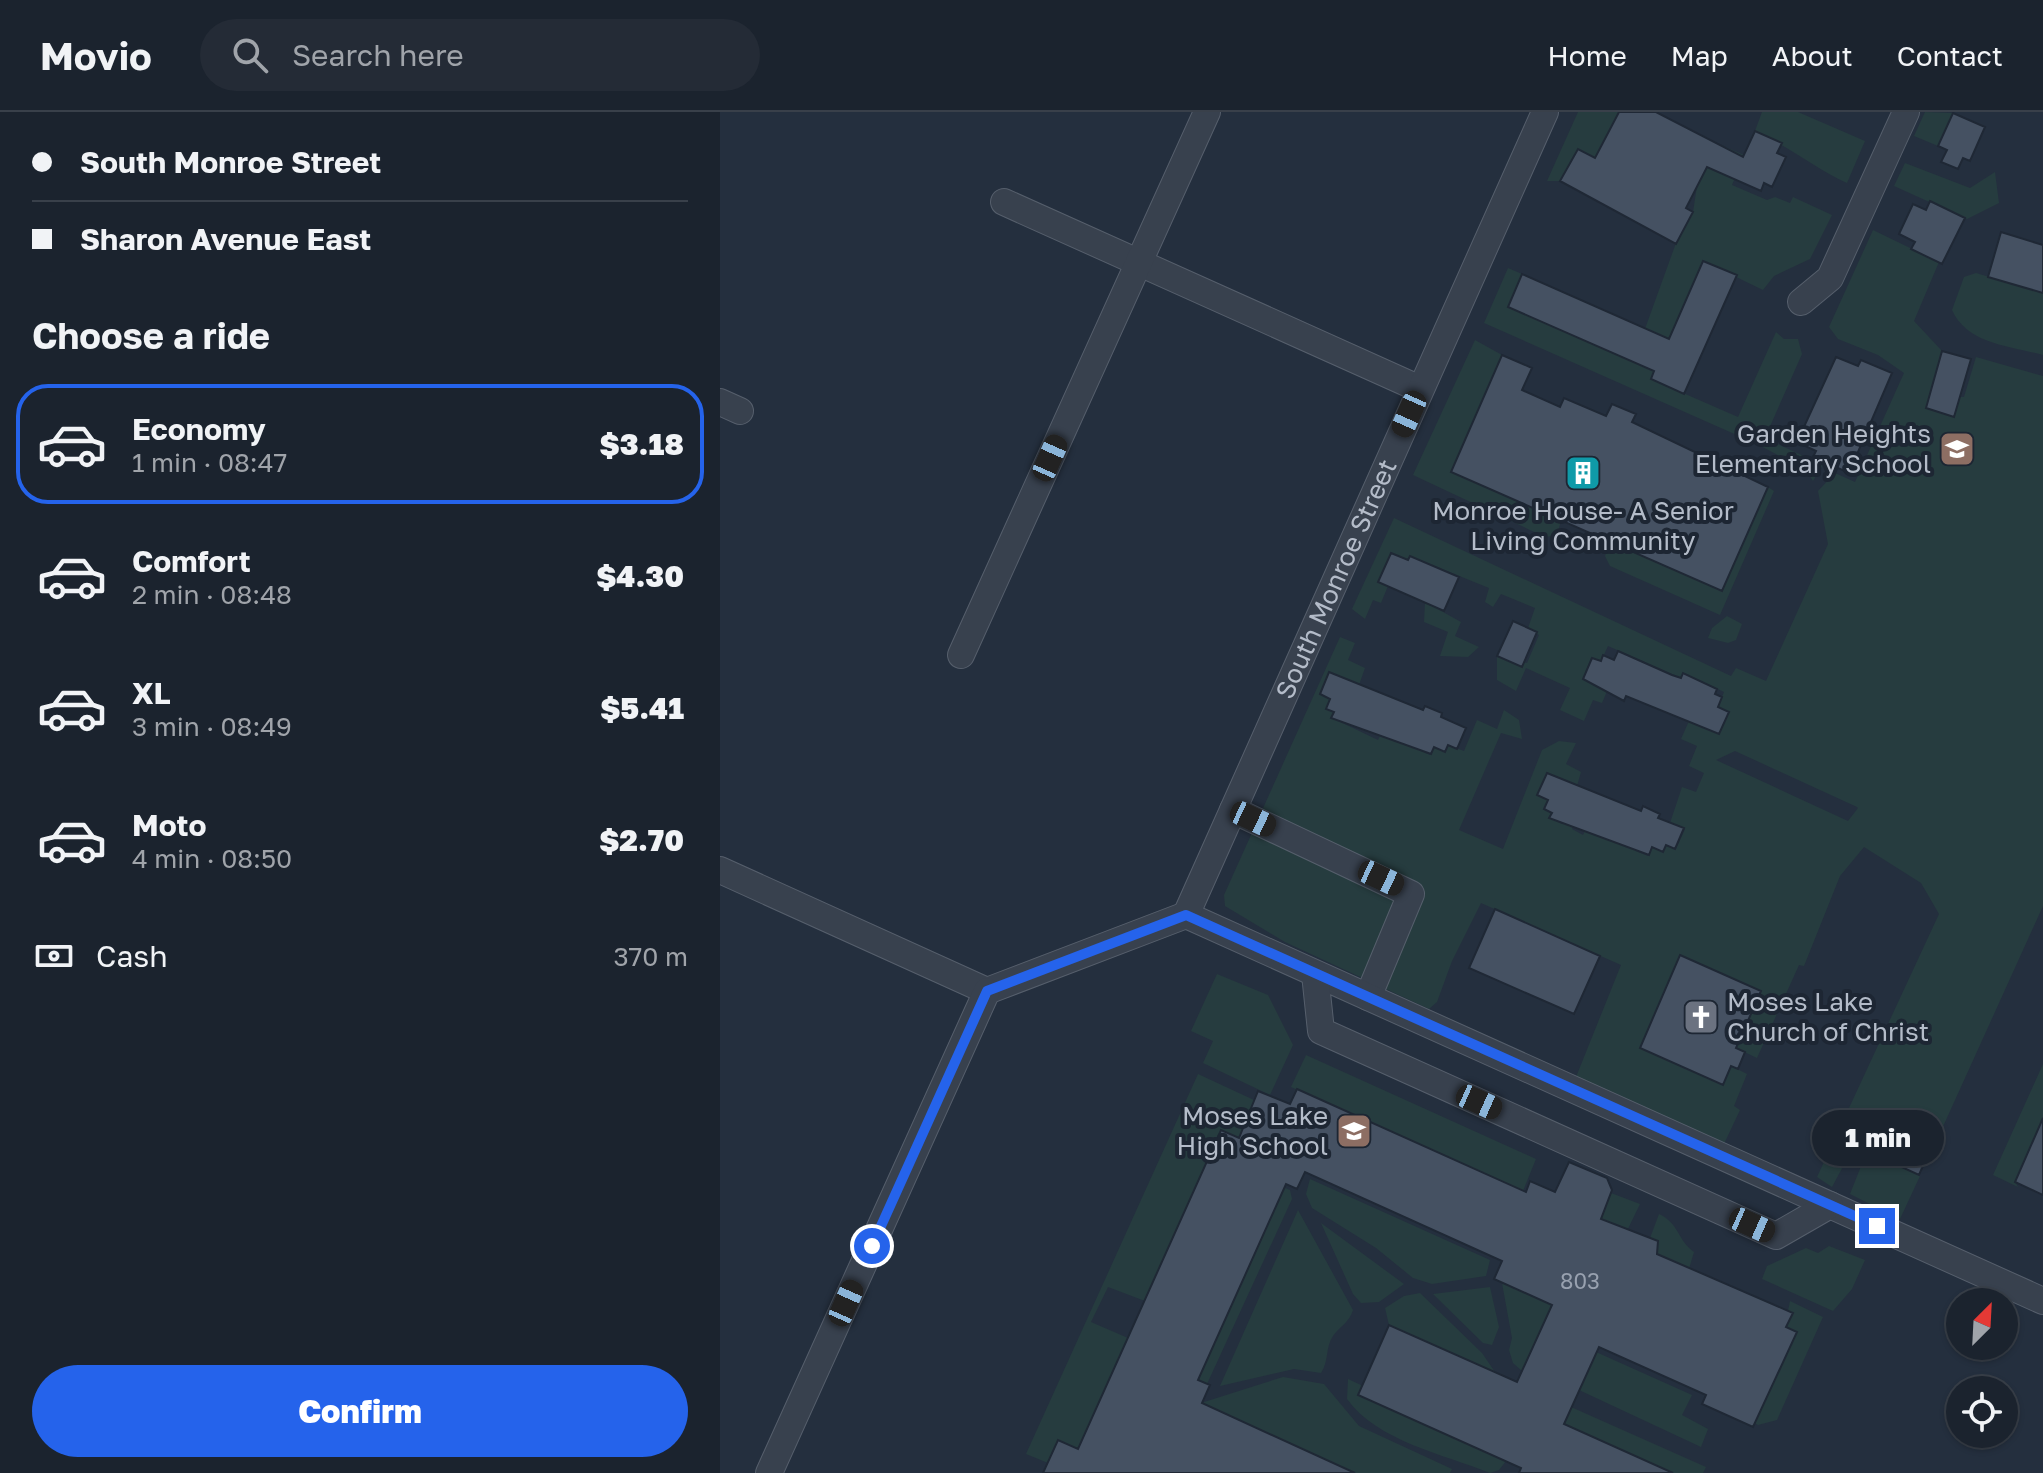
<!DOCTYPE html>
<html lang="en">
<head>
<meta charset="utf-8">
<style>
	:root { --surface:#1b232e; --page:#242b36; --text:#f1f3f6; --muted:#a0a4aa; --line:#39404a; --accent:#2563eb }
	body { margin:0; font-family:"Golos Text",sans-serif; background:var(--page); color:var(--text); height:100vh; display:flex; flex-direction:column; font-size:30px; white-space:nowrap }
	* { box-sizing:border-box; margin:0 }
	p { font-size:26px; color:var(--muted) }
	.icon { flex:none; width:44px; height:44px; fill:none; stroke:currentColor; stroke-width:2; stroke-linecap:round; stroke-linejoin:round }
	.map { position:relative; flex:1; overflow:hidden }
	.panel { display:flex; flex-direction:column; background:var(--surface); width:720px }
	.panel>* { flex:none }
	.guide { display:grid; align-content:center; height:176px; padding:0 32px; background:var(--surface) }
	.needle { width:52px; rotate:24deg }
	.fabs { position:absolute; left:1226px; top:1176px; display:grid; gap:16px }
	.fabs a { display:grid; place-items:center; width:72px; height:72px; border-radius:50%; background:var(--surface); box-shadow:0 2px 6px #0004,0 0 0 2px var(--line); font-size:40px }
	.end { position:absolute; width:36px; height:36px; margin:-18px; border:10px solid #2563eb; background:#fff; box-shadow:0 0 0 4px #fff }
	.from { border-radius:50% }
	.bubble { position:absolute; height:56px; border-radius:28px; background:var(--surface); box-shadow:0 2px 6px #0004,0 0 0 2px var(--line); font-size:26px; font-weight:800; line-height:56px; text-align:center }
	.car { position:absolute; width:24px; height:48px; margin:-24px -12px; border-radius:10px; box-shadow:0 0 6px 2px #0007; background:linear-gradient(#222 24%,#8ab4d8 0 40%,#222 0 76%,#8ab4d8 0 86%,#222 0) }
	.guide b { display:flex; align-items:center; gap:28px; height:76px; font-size:30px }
	.guide b+b { border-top:2px solid var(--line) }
	.guide i { width:20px; height:20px; background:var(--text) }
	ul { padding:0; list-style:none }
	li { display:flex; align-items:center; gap:24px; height:120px; margin:0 16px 12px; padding:0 16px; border:4px solid transparent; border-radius:32px }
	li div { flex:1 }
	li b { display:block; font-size:30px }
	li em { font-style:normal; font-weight:800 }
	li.active { border-color:var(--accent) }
	li>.icon { width:72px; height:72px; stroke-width:1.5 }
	h2 { padding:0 32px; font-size:36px; line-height:96px }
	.pay { display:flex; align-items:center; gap:20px; height:88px; padding:0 32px; font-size:30px }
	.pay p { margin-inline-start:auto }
	.primary-button { display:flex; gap:16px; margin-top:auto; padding:16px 32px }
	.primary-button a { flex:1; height:92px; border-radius:48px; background:var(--accent); color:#fff; font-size:32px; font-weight:800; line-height:92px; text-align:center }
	header { display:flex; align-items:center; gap:48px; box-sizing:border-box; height:112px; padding:0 40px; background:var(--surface); border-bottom:2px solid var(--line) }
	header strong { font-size:38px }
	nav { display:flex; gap:44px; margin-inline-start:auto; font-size:28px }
	.search { width:560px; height:72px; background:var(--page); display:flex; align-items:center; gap:20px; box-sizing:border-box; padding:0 28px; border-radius:44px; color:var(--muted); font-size:30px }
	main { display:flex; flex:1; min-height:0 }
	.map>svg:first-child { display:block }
	.green { fill:#263c3f; fill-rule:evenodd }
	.building { fill:#455162; stroke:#1f2835; stroke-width:2 }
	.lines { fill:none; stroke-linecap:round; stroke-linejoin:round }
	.minor-casing { stroke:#565f6c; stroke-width:28 }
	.minor { stroke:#38414e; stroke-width:26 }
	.route { stroke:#2563eb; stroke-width:10 }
	.labels { text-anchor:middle; stroke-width:8; stroke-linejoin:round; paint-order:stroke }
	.number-label { font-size:22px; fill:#98a1af }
	.poi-label { font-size:26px; fill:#b4bcc9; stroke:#1d2633; text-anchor:end }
	.street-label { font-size:26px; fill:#b4bcc9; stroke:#1d2633 }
</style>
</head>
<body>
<header>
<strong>Movio</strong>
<div class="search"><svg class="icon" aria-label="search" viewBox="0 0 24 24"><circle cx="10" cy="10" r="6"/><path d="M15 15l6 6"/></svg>Search here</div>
<nav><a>Home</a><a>Map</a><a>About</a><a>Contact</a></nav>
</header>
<main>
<section class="panel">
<div class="guide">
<b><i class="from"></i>South Monroe Street</b>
<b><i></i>Sharon Avenue East</b>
</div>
<h2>Choose a ride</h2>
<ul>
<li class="active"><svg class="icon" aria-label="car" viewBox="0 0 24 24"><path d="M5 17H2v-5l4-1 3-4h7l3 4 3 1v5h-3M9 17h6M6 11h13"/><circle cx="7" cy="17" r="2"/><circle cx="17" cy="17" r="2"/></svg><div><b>Economy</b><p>1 min · 08:47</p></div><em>$3.18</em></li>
<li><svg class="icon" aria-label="car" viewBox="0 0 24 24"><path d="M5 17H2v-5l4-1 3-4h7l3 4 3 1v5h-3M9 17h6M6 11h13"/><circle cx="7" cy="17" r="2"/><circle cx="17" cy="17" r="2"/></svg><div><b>Comfort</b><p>2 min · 08:48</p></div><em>$4.30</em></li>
<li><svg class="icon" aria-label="car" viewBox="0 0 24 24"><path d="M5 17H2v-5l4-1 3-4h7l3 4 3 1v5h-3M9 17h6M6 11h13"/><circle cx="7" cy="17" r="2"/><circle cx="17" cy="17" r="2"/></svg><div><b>XL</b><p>3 min · 08:49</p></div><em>$5.41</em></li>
<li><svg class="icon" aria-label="car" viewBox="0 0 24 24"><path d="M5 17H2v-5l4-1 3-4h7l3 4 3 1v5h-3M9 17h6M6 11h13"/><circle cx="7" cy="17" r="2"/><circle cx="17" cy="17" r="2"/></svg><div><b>Moto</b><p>4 min · 08:50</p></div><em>$2.70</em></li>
</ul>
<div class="pay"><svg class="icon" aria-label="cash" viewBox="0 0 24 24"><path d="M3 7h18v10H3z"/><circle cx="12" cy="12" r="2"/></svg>Cash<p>370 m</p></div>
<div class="primary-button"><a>Confirm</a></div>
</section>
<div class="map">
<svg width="1323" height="1361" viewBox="0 0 1323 1361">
	<rect width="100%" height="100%" fill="#242f3e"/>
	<path class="green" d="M858,0h41l-16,51 -25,-14 -17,32h-14z
		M1042,0h36l67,29 -18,42c-32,-15 -59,-37 -92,-52z
		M1205,0l28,1 -15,33 -24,-10z
		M999,32l25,11 -12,30 35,15 8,-3 15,6 3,-6 39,18 -22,44 -36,17 -11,14 -60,-29 -52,118 87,38 38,-85 8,7h14l4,15 -34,77 -8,5 63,29 -10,16 -7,-11 -49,-26 -273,-121 24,-55 14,6 -14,33 125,55 43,-119 17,-31 4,-26z
		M1185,51l65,25 25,-16 4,31 -32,16 -73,-33z
		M1153,118l66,32 -25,59 28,30 -16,57 28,8 6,-19h4l12,-40 67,19v530l-107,236 -70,-32 -15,34 3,2 -22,41 -15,-10 122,-263 -18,-31 -57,-36 -24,29 -36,90 -5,-1 -42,93 -21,-10 25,-57 -81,-35 -40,92 83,36 8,-18 16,8 -13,32 6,4 -16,34 -148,-67 45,-112 -140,-62 -29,58 -15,41 -8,7 -144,-67 -60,-36 -1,-11 116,-258 15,6 -7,17 17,8 -6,17 -29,-13 -10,22 10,5 -3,10 7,3 -2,6 46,22 2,-4 6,2 4,-8 18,15 22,10 5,-8 10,4 3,-6 16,6 13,-31 20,9 7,-19 15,10 3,19 -21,-6 -42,97 44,19 39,-99 17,-9 17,2 -10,21 15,8 -4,14 -30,-13 1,27 -4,9 8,4 -2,5 12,6 4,-7 9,4 -3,8 11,6 3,-6 53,15 -3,7 12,5 4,-9 11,5 3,-7 10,4 9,-20 -15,-6 12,-36 14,5 8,-19 -15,-7 8,-20 -16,-7 8,-18 30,13 10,-22 -11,-5 6,-15 -40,-19 -3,5 -73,-32 -7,15 -10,-3 -8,20 25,11 -6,14 -9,-3 -9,21 -24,-11 10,-22 -44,-20 -10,23 -19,-11v-24l30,7 12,-28 -11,-7 7,-20 -34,-14 -8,13 -8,-5 4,-14 -79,-32 -2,4 -17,-7 -3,33 -7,17 -8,-3 -8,19 -13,-10 42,-91 337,158 5,-8 30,13 62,-137 -10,-53 17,-18 20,9 49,-109 -26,-18 -40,-16 -9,-12zM1015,639l122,56 1,1 -10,13 -132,-61z
		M1256,161l67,20v62c-33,-9 -76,-11 -91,-45l12,-33z
		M755,228l27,15 -51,117 110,49 -4,14 -12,2 -132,-62z
		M1048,375l6,4 -54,124 -110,-49 -5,-10 5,-14 112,49z
		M705,490l36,20 -6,14 24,11 -11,10 -28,-1 8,-24 -24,-10z
		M1007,504l15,8 -6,16 -8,3 -20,-5 4,-10z
		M497,862l51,21 25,50 -23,50 -67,-32 10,-22 -22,-10z
		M586,943l230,104 -13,32 -232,-104z
		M1323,952v54l-28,64 3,5 -25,-12z
		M478,962l56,26 -3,8 13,7 -119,186 -37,-14 -17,35 37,16 -50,111 -20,-9 -10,23 -22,-9z
		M1147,1039l53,25 -20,43 -50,-25z
		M590,1067l180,81 -4,16 -54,8 -19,-6 -37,-30 -64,-40 -6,-14z
		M565,1076l5,2 2,9 -85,185 -9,-4z
		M891,1081l29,11 -16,33 -25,-11z
		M578,1098l55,100c-4,13 -13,16 -20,26 -8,12 -4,25 -12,37l-27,-4 -74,17z
		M939,1102c20,9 19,27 35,38l-6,20 -31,-18 1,-12 -8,-4z
		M601,1111l83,61 -25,18 -18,1 -8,-9z
		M1109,1134l36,14 -13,29 -19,22 -71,-32 5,-13 39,-18 12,5z
		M782,1171l50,22 -30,66 -9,-8 -4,-13 3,-12z
		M770,1175l9,40 -7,18 -9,-2 -50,-49z
		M700,1181l62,60 13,19 -106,-47 -4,-17 19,-12z
		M1070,1189l33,16 -46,103 -19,5 -3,-2 42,-91 -11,-5 6,-13 -4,-3z
		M876,1240l96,43 -10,20 26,14 -7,18 -122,-57z
		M563,1265l41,7 35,42 93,43 -2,4h-95l-154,-70z
		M628,1267l15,7 143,75 -7,9 -9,3c-47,-19 -113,-32 -143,-74z
		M851,1295l135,60 -3,6h-30l-109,-49z"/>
	<path class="building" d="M899,0h37l87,45 12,-26 27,12 -5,10 9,4 -14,30 -8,-4 -3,8 -54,-24 -21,41 7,4 -17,32 -116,-63 18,-32 17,9z
		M1233,1l32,14 -15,34 -7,-3 -5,11 -17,-7 6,-12 -9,-4z
		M1210,89l35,17 -23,46 -31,-15 4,-7 -16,-8 14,-30 13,6z
		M1281,120l42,13v48l-55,-16z
		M983,149l34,14 -53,119 -33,-15 3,-8 -146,-64 14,-33 147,65z
		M1222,239l29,8 -17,58 -28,-9z
		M782,243l30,13 -10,22 38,17 4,-9 42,18 6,-12 24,10 -4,8 136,65 -46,104 -271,-119z
		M1116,245l22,9 3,-6 31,13 -43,100 -36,-16 3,-6 -19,-9z
		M671,441l17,7 2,-4 49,21 -15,34 -66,-29z
		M793,509l24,11 -15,35 -25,-11z
		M898,539l54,24 9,3 2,-5 34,16 -2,5 7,3 -4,10 11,5 -10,22 -93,-38 -2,5 -41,-22 9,-21 9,3 2,-6 11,5z
		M609,560l94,38 2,-4 17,7 -1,4 25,11 -9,21 -9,-4 -3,7 -11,-5 -3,7 -100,-36 3,-6 -8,-3 4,-10 -10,-5z
		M827,661l94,38 2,-5 17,8 -2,4 26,10 -9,21 -9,-4 -3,7 -11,-5 -3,8 -100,-37 3,-5 -8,-4 4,-9 -11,-5z
		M775,797l105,47 -26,58 -105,-46z
		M960,843l81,36 -25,57 9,4 -7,17 -7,-3 -8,19 -83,-37z
		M577,977l229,103 4,-11 25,11 14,-30 38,16 5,12 -11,29 57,22 -1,13 136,59 -7,14 11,5 -44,95 -51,-23 4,-9 -107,-48 -35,77 109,49h-154l2,-5 -163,-73 31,-70 128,57 35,-77 -58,-26 8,-18 -197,-89 -8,17 -11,-5 -88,196 12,5 -8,18 153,70h-312l15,-33 20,9 143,-319 18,8 19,-47 32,13z
		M1146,998l68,30 -15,35 -68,-31z
		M1323,1006v77l-28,-13z"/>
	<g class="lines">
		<defs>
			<g id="minor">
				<path d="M284,90l416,187"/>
				<path d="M1081,190l29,-24 76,-166"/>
				<path d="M0,290l20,9"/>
				<path d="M241,543l246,-543"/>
				<path d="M513,698l178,84 -43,103"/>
				<path d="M0,758l267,121 199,-76 857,386"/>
				<path id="s1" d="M466,803l359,-803"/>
				<path d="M595,862l6,57 455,205 54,-31"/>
				<path d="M49,1361l218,-482"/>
			</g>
		</defs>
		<use href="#minor" class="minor-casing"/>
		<use href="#minor" class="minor"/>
	</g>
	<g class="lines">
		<path class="route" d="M152,1134l115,-255 199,-76 691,311"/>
	</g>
	<defs>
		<symbol id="school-square" viewBox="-11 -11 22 22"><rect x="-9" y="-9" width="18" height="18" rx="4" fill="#8d6e63" stroke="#1d2633"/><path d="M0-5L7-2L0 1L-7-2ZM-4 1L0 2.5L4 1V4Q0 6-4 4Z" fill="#fff"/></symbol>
		<symbol id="building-square" viewBox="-11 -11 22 22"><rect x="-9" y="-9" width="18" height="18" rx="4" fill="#0f9aa8" stroke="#1d2633"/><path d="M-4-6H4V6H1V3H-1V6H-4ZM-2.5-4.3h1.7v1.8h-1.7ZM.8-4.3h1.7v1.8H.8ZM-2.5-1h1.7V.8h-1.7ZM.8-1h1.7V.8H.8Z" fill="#fff"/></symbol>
		<symbol id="church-square" viewBox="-11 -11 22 22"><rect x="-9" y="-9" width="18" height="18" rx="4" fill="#6b7280" stroke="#1d2633"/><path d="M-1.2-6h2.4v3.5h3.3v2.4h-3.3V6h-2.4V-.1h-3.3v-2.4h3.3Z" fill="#fff"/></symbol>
	</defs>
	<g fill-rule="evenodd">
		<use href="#school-square" x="1217" y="317" width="40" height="40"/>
		<use href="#building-square" x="843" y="341" width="40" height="40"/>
		<use href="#church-square" x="961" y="885" width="40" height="40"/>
		<use href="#school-square" x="614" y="999" width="40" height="40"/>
	</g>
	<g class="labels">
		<g class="number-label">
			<text x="860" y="1177">803</text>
		</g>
		<g class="poi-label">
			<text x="1211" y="331">Garden Heights<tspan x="1211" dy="30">Elementary School</tspan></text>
			<text x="863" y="408" text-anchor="middle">Monroe House- A Senior<tspan x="863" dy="30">Living Community</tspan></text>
			<text x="1007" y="899" text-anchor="start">Moses Lake<tspan x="1007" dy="30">Church of Christ</tspan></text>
			<text x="608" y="1013">Moses Lake<tspan x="608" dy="30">High School</tspan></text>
		</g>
		<g class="street-label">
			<text dy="9" stroke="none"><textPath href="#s1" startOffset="368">South Monroe Street</textPath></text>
		</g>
	</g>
</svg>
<div class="fabs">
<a><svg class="needle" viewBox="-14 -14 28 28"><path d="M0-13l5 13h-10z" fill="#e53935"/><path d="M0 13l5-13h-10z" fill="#a0a4aa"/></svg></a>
<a><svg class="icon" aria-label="locate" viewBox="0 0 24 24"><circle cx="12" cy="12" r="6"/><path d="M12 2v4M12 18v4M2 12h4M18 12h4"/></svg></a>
</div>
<i class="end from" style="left:152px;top:1134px"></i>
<i class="end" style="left:1157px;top:1114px"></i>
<div class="bubble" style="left:1092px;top:998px;width:132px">1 min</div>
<i class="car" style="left:689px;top:302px;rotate:204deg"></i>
<i class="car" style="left:330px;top:346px;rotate:24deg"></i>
<i class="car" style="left:533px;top:707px;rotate:115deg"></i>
<i class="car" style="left:661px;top:766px;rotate:115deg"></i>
<i class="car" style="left:759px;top:990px;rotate:114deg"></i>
<i class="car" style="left:1032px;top:1113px;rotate:114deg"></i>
<i class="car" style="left:126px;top:1191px;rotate:24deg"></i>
</div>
</main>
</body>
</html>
